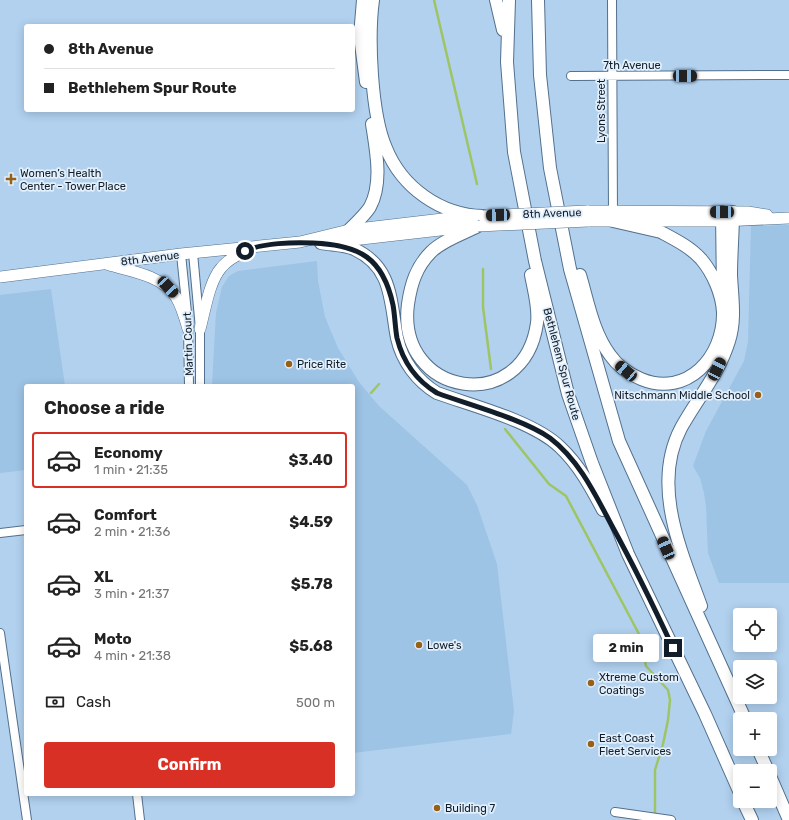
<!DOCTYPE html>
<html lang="en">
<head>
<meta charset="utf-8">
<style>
	:root { --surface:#fff; --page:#f2f2f2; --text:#222; --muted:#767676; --line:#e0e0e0; --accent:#d93025 }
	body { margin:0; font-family:Rubik,sans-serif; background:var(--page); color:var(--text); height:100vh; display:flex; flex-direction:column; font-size:15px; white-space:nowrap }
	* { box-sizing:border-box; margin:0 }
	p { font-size:13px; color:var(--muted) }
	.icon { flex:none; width:22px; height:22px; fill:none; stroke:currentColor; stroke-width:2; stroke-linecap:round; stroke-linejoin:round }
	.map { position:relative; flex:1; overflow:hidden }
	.details { position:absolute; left:24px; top:384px; width:331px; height:412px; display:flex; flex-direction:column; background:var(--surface); border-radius:4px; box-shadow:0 2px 10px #0003 }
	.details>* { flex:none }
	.top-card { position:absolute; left:24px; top:24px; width:331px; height:88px; border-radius:4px; box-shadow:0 2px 10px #0003; display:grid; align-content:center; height:88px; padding:0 20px; background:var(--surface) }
	.buttons { position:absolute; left:733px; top:608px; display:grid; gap:8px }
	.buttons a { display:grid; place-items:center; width:44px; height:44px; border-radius:4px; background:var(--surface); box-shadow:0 2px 10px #0003; font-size:20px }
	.end { position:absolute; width:18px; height:18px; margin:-9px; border:5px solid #111d28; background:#fff; box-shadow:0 0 0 2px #fff }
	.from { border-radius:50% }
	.bubble { position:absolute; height:28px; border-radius:4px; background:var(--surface); box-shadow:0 2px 10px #0003; font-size:13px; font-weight:700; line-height:28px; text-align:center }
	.car { position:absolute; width:12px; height:24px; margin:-12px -6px; border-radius:5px; box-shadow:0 0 3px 1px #0007; background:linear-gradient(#222 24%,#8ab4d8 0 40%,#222 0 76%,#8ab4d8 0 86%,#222 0) }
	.top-card b { display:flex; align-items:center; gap:14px; height:38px; font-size:15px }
	.top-card b+b { border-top:1px solid var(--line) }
	.top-card i { width:10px; height:10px; background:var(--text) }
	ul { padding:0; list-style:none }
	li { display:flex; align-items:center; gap:12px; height:56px; margin:0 8px 6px; padding:0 12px; border:2px solid transparent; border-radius:4px }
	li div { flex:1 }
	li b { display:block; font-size:15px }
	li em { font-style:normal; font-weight:700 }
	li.on { border-color:var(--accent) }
	li>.icon { width:36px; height:36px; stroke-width:1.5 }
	h2 { padding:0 20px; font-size:18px; line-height:48px }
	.pay { display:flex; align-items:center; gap:10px; height:44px; padding:0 20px; font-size:15px }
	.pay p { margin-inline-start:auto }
	.cta { display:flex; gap:8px; margin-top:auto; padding:8px 20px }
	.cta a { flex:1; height:46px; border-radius:4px; background:var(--accent); color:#fff; font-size:16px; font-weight:700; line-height:46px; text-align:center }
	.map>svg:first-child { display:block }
	.built { fill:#9dc3e5 }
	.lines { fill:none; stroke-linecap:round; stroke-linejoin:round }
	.stream { stroke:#9ec564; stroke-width:2.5 }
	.minor-casing { stroke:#53708c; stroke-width:10 }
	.major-casing { stroke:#53708c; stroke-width:12 }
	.highway-casing { stroke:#53708c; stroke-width:14 }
	.minor { stroke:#fff; stroke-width:8 }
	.major { stroke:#fff; stroke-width:11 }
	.highway { stroke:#fff; stroke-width:12 }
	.major-bridge-casing { stroke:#53708c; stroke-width:12; stroke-linecap:butt }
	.major-bridge { stroke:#fff; stroke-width:11 }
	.route { stroke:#111d28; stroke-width:5 }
	.poi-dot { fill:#976019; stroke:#e2effc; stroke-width:1.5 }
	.labels { text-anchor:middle; stroke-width:3.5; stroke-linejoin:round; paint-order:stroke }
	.street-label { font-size:11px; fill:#111d28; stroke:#e2effc }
	.poi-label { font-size:11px; fill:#111d28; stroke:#e2effc; text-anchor:start }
</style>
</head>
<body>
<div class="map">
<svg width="789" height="820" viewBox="0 0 789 820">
	<rect width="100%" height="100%" fill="#b1d1ef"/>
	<path class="built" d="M789,225v358h-70l-11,-30 -2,-47 -2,-13 -4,-15 -7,-12 13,-35 38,-70 4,-19 3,-116z
		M317,261l1,20 7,36 13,31 21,34 20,24 88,79 10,20 20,59 17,147 -3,23 -158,19v-367h-141l4,-73 6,-26 7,-11 9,-5z
		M51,289l14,97h-39v84l-26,3v-178z"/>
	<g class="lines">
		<path class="stream" d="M434,0l43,184
			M483,269v38l8,62
			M371,393l8,-9
			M505,429l44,55 17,12 74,140 6,30 22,24 2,10 -2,20 -5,24 -8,26v46"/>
		<defs>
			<path id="minor" d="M612,0l1,215
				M571,76l218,-1
				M193,253l7,76v57
				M181,254l6,59
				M188,325l1,61
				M0,533l26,-3
				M0,633l27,187
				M137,794l3,26
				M615,812l56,8"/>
			<path id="major" d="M587,211l161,1 19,3
				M588,221h134l67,-3
				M335,242l140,-16
				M109,265c22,6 54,11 67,32 6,10 9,21 12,32
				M0,277l181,-23 119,-12 49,-12 119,-14
				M200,329c5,-18 9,-47 21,-61 6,-8 16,-13 25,-17"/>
			<path id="highway" d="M363,0l-3,36 6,46
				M373,0c-5,37 -2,114 13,148 16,40 55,67 97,68
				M496,0l7,30
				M509,0l-2,62 7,90 21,109 33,133 24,69 36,91 77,160 35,79
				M538,0l2,75 10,93 20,101 49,172 126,278
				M722,212l1,81
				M478,226c-15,8 -35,14 -47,26 -15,15 -20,32 -23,52 -12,93 116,113 129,19 2,-16 -3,-32 -6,-48
				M349,230c7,-7 16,-15 21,-23 13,-24 6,-57 2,-83
				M321,243c10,2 23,2 33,6 39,18 36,52 43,89 5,23 20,43 40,55 36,13 96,28 123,54 19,18 31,40 43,63
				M580,275c8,27 13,57 30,80 7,10 19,19 31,24 46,19 83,-22 82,-67 -1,-18 -10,-39 -22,-53 -11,-12 -25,-19 -40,-27l-48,-11
				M701,606c-20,-55 -50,-121 -20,-178 16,-29 38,-54 48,-87 7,-21 3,-44 2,-66 0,-21 2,-42 2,-63
				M758,749l10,22
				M770,776l19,44
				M743,801l9,19"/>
		</defs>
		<use href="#minor" class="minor-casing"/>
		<use href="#major" class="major-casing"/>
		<use href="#highway" class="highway-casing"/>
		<use href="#minor" class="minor"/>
		<use href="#major" class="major"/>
		<use href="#highway" class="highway"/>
		<defs>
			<path id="major-bridge" d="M483,216l104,-5
				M478,226l110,-5"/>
		</defs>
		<use href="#major-bridge" class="major-bridge-casing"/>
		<use href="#major-bridge" class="major-bridge"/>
	</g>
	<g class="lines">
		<path class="route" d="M245,251c17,-8 49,-9 68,-8 47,2 70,15 80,62 2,11 2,22 4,33 6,24 20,43 40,55 32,12 86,26 113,45 29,22 45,56 62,88 22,40 42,81 61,122"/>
	</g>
	<g class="poi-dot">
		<path d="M9 173h4v4h4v4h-4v4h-4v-4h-4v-4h4z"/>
		<circle cx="289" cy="364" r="4"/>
		<circle cx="758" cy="395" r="4"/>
		<circle cx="419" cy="645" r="4"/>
		<circle cx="591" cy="683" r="4"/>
		<circle cx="591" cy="744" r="4"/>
		<circle cx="437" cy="808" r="4"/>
	</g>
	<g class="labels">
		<g class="street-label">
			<text x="632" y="69">7th Avenue</text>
			<text transform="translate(601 111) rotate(-90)" y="4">Lyons Street</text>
			<text transform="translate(552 213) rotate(-2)" y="4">8th Avenue</text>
			<text transform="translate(150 258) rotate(-7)" y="4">8th Avenue</text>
			<text transform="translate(188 344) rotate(-92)" y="4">Martin Court</text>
			<text transform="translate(562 364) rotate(75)" y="4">Bethlehem Spur Route</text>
		</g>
		<g class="poi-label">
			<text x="20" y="177">Women’s Health<tspan x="20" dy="13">Center - Tower Place</tspan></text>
			<text x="297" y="368">Price Rite</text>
			<text x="750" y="399" text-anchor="end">Nitschmann Middle School</text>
			<text x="427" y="649">Lowe's</text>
			<text x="599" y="681">Xtreme Custom<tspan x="599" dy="13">Coatings</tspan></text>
			<text x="599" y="742">East Coast<tspan x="599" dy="13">Fleet Services</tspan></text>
			<text x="445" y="812">Building 7</text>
		</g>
	</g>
</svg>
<div class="buttons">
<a><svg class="icon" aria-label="locate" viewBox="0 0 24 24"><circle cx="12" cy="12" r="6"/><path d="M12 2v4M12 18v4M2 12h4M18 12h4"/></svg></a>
<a><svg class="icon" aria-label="layers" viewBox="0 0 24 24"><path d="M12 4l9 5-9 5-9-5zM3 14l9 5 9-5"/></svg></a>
<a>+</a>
<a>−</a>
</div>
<i class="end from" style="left:245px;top:251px"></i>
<i class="end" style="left:673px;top:648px"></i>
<div class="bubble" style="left:593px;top:634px;width:66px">2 min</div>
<i class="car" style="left:685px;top:76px;rotate:90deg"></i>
<i class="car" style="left:722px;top:212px;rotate:270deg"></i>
<i class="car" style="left:498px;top:215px;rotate:268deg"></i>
<i class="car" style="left:168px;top:287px;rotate:137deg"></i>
<i class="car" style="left:717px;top:369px;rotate:26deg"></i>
<i class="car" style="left:626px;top:371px;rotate:310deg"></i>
<i class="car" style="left:666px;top:548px;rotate:336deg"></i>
<div class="top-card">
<b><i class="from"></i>8th Avenue</b>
<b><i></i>Bethlehem Spur Route</b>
</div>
<section class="details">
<h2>Choose a ride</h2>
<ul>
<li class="on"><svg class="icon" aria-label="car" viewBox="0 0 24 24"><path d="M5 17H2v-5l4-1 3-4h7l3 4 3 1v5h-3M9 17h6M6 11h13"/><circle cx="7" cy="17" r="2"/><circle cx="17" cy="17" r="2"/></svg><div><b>Economy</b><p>1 min · 21:35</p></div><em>$3.40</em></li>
<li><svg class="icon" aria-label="car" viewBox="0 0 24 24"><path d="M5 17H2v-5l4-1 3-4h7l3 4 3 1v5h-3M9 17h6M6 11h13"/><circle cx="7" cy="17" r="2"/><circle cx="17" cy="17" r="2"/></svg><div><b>Comfort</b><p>2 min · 21:36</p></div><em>$4.59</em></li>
<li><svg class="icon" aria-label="car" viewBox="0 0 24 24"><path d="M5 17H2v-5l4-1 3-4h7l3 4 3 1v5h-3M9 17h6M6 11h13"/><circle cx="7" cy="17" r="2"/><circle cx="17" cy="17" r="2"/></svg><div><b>XL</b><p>3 min · 21:37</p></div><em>$5.78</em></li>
<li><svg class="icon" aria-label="car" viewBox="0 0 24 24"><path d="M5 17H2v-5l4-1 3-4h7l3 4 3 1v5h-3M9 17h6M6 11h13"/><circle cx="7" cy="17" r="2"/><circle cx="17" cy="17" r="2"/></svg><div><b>Moto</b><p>4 min · 21:38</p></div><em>$5.68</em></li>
</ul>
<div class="pay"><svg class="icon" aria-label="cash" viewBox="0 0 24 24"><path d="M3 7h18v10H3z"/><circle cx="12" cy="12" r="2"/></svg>Cash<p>500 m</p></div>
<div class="cta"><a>Confirm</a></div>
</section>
</div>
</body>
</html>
